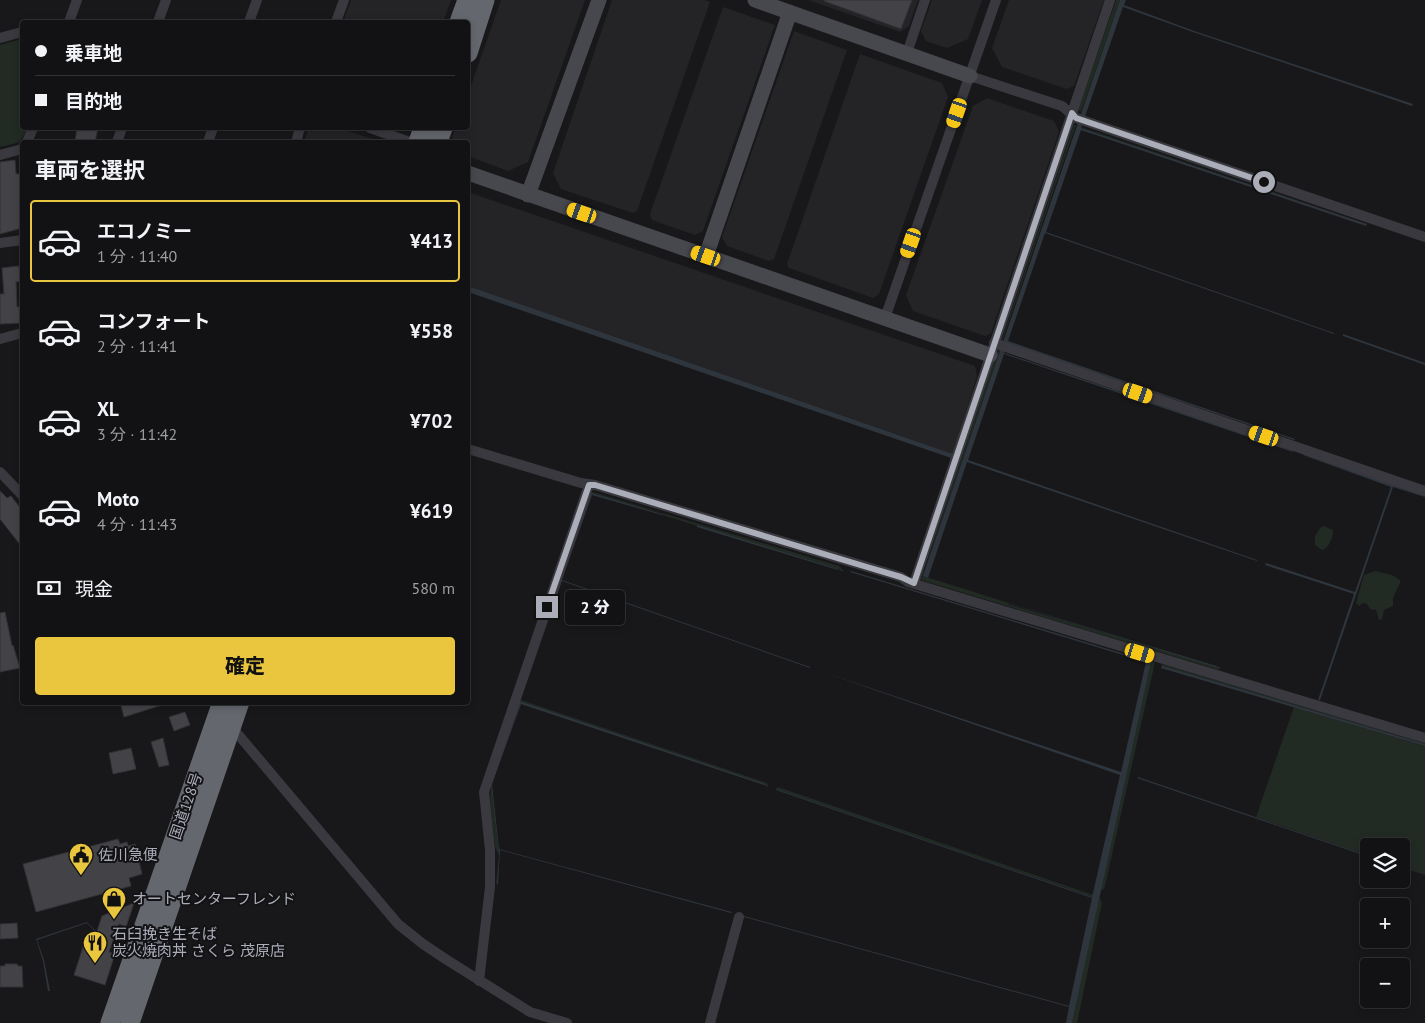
<!DOCTYPE html>
<html lang="ja">
<head>
<meta charset="utf-8">
<style>
	:root { --surface:#121214; --page:#1f2022; --text:#f1f3f6; --muted:#9c9ea0; --line:#313234; --accent:#eac63f }
	body { margin:0; font-family:"PT Sans","Noto Sans JP",sans-serif; background:var(--page); color:var(--text); height:100vh; display:flex; flex-direction:column; font-size:19px; white-space:nowrap }
	* { box-sizing:border-box; margin:0 }
	p { font-size:16px; color:var(--muted) }
	.icon { flex:none; width:28px; height:28px; fill:none; stroke:currentColor; stroke-width:2; stroke-linecap:round; stroke-linejoin:round }
	.map { position:relative; flex:1; overflow:hidden }
	.drawer { position:absolute; left:20px; top:140px; width:450px; height:565px; display:flex; flex-direction:column; background:var(--surface); border-radius:5px; box-shadow:0 2px 8px #0003,0 0 0 1px var(--line) }
	.drawer>* { flex:none }
	.top-card { position:absolute; left:20px; top:20px; width:450px; height:110px; border-radius:5px; box-shadow:0 2px 8px #0003,0 0 0 1px var(--line); display:grid; align-content:center; height:110px; padding:0 15px; background:var(--surface) }
	.tools { position:absolute; left:1360px; top:838px; display:grid; gap:10px }
	.tools a { display:grid; place-items:center; width:50px; height:50px; border-radius:5px; background:var(--surface); box-shadow:0 2px 8px #0003,0 0 0 1px var(--line); font-size:25px }
	.end { position:absolute; width:22px; height:22px; margin:-11px; border:6px solid #abadb9; background:#111; box-shadow:0 0 0 2px #111 }
	.from { border-radius:50% }
	.bubble { position:absolute; height:35px; border-radius:5px; background:var(--surface); box-shadow:0 2px 8px #0003,0 0 0 1px var(--line); font-size:16px; font-weight:800; line-height:35px; text-align:center }
	.car { position:absolute; width:15px; height:30px; margin:-15px -8px; border-radius:6px; box-shadow:0 0 4px 1px #0007; background:linear-gradient(#f5c518 24%,#345 0 40%,#f5c518 0 76%,#345 0 86%,#f5c518 0) }
	.top-card b { display:flex; align-items:center; gap:18px; height:48px; font-size:19px }
	.top-card b+b { border-top:1px solid var(--line) }
	.top-card i { width:12px; height:12px; background:var(--text) }
	ul { padding:0; list-style:none }
	li { display:flex; align-items:center; gap:15px; height:82px; margin:0 10px 8px; padding:0 5px; border:2px solid transparent; border-radius:5px }
	li div { flex:1 }
	li b { display:block; font-size:19px }
	li em { font-style:normal; font-weight:800 }
	li.current { border-color:var(--accent) }
	li>.icon { width:45px; height:45px; stroke-width:1.5 }
	h2 { padding:0 15px; font-size:22px; line-height:60px }
	.pay { display:flex; align-items:center; gap:12px; height:55px; padding:0 15px; font-size:19px }
	.pay p { margin-inline-start:auto }
	.cta { display:flex; gap:10px; margin-top:auto; padding:10px 15px }
	.cta a { flex:1; height:58px; border-radius:5px; background:var(--accent); color:#111; font-size:20px; font-weight:800; line-height:58px; text-align:center }
	.map>svg:first-child { display:block }
	.built { fill:#242427 }
	.green { fill:#222a24 }
	.water { fill:#2e353d }
	.building { fill:#424247; stroke:#323236 }
	.lines { fill:none; stroke-linecap:round; stroke-linejoin:round }
	.street { stroke:#39393f; stroke-width:10 }
	.secondary { stroke:#47484e; stroke-width:15 }
	.highway { stroke:#65676f; stroke-width:19 }
	.route { stroke:#abadb9; stroke-width:6 }
	.labels { text-anchor:middle; stroke-width:4; stroke-linejoin:round; paint-order:stroke }
	.street-label { font-size:15px; fill:#abadb9; stroke:#131315 }
	.poi-label { font-size:15px; fill:#abadb9; stroke:#131315; text-anchor:start }
</style>
</head>
<body>
<div class="map">
<svg width="1425" height="1023" viewBox="0 0 1425 1023">
	<rect width="100%" height="100%" fill="#18181a"/>
	<path class="built" d="M351,0h100l-8,22h-100z
		M501,0h84l-57,162 -20,9 -40,-15v-14h-13l-3,-5 4,-9h12v-34z
		M612,0h93l5,2 -73,209 -4,2 -72,-24 -8,-16z
		M808,0h110l-9,26 -9,6z
		M932,0h50l-14,39 -21,9 -21,-7 -5,-10z
		M1009,0h95l-30,86 -7,3 -65,-22 -10,-19z
		M723,7l52,18 -72,206 -8,4 -43,-15 -2,-6z
		M794,31l53,19 -73,209 -5,2 -42,-15 -5,-9z
		M860,54l82,29 6,14 -69,197 -6,4 -84,-30 -2,-4z
		M987,98l67,23 5,11 -68,201 -6,3 -72,-25 -7,-16 67,-189z
		M309,128h38v3l36,11h-79z
		M468,192l507,174 2,10 -24,78 -485,-168z"/>
	<path class="green" d="M1116,0h4l-39,112 -3,-2z
		M22,39v89h5c-6,17 -11,15 -27,19v-102z
		M1074,125h2l-74,217v-3z
		M1081,127l286,97 -286,-96z
		M1000,350l-77,226 86,27 -1,1 212,63 -1,3 -298,-90 76,-228z
		M593,492l246,74 4,4v2l-5,-3 -176,-54v-2l-73,-19z
		M1324,526l9,4c0,8 -4,18 -11,20l-7,-5v-9l5,-8z
		M1375,571l17,4 8,5v3l-7,15v8l-9,4 -2,9 -3,1 -3,-10 -6,-1 -3,-5 -4,-1 -4,3 -3,-3 8,-28z
		M1152,661l3,1 -50,224 -2,4 -3,-1 51,-227z
		M1162,664l263,79v1l-263,-77 -1,1z
		M521,700l246,83 2,5 -5,-3v-1l-244,-83 -29,83 8,72 -2,27 1,2h-1l-1,-2 3,-27 -4,-10 -5,-45 1,-17 28,-83z
		M1294,707l131,39v129l-24,-8v-21h-32v10l-113,-39z
		M778,787l315,108v2l-317,-108z
		M1099,897l3,6 -25,120h-5z"/>
	<path class="water" d="M1120,0h6l-2,5 73,27 216,72 -1,2 -219,-74 -70,-25 -42,121 286,96 -1,2 -285,-96 -35,102 288,101v1l-289,-101 -37,108 287,98 -1,1 -286,-97 -4,10 288,96 1,3 -289,-98 -36,106 289,100v1l-290,-99 -39,116 -5,-2z
		M468,286l485,168 -2,4 -483,-166z
		M1343,334l82,29v2l-82,-29z
		M1304,454l121,41v2l-32,-10 -73,213h-2l36,-106 -89,-29 1,-2 89,29 36,-105 -88,-32z
		M591,493l71,21v1l-70,-20 -30,85 248,87v1l-248,-87 -38,109z
		M697,525l141,44v1l-141,-43z
		M851,571l300,91 -79,361h-6l3,-16 -325,-90v-1l325,90 23,-108 -316,-108v-1l316,108 28,-122 -303,-105 304,102 25,-110 -296,-90z
		M1008,603h1l207,63v1z
		M1162,666l263,78v2l-264,-78z
		M520,701l245,83 -1,1 -243,-81 -29,80 7,65 233,63 -1,1 -231,-63 -2,34 -1,-1 2,-27 -8,-72z
		M1138,777l231,79v1l-232,-79z
		M87,922l31,31v1l-31,-31 -50,17 7,20 6,31h-2l-5,-30 -7,-22z"/>
	<path class="building" d="M824,0h88l-11,29 -77,-28z
		M77,128h21l-3,14h-20z
		M15,160l1,14h6v54l-22,6v-72z
		M18,266l4,5v10l-6,1 1,25h5v16l-22,1v-30h4l-2,-26z
		M0,491l7,7 4,-2 11,14v37l-22,-28z
		M5,612l7,34 1,-1 7,23 -20,4v-59z
		M120,702h42v3l-38,12z
		M185,712l5,13 -16,6 -5,-14z
		M163,738l6,27 -10,2 -8,-25z
		M131,748l5,21 -23,5 -4,-21z
		M118,839l2,5 7,-2 1,4 7,-2 7,30 -13,4 2,8 -95,26 -13,-48z
		M134,903l-8,24 -7,-3 -10,28 6,2 -10,31 -31,-10 10,-31 8,2 10,-30z
		M17,923l1,15 -18,1v-15z
		M5,964h12l1,2h4l1,21h-23v-21h5z"/>
	<g class="lines">
		<path class="street" d="M69,22l8,-22
			M158,22l8,-22
			M249,22l8,-22
			M336,22l8,-22
			M0,38l22,-6
			M907,53l18,-53
			M970,76l92,30 14,12 349,119
			M370,128l40,14
			M27,142l6,-14
			M117,142l5,-14
			M208,142l5,-14
			M296,142l4,-14
			M0,155l22,-6
			M0,243l22,-3
			M885,318l111,-318
			M0,339l22,-6
			M994,343l431,148
			M468,449l113,34 14,2 306,92 7,5 517,156
			M0,472l22,23
			M914,583l196,-583
			M231,726l167,198 25,20 24,16 83,52 37,11
			M479,981l11,-94v-37l-6,-58 105,-307
			M710,1023l29,-106"/>
		<path class="secondary" d="M755,0l215,76
			M468,173l522,182
			M528,195l71,-195
			M706,256l84,-244"/>
		<path class="highway" d="M459,22l8,-22
			M468,53l17,-53
			M418,142l5,-14
			M438,142l5,-14
			M110,1023l112,-321
			M130,1023l110,-321"/>
	</g>
	<g class="lines">
		<path class="route" d="M547,607l42,-122h6l272,82 34,10 13,6 158,-470 4,5 188,64"/>
	</g>
	<defs>
		<symbol id="civic-pin" viewBox="-11 -11 22 30"><path d="M0 17L-7.5 6A9.5 9.5 0 1 1 7.5 6Z" fill="#eac63f" stroke="#131315"/><path d="M-.6-6.5H3V-4.5H.6V-3L4-1V1h2V6H-6V1h2V-1L-.6-3ZM-1.2 2.5V6h2.4V2.5Z" fill="#111"/></symbol>
		<symbol id="shop-pin" viewBox="-11 -11 22 30"><path d="M0 17L-7.5 6A9.5 9.5 0 1 1 7.5 6Z" fill="#eac63f" stroke="#131315"/><path d="M-5-2.5h2.3a2.7 3.5 0 0 1 5.4 0H5L5.5 6h-11ZM-1.5-2.5h3a1.5 2.3 0 0 0-3 0Z" fill="#111"/></symbol>
		<symbol id="restaurant-pin" viewBox="-11 -11 22 30"><path d="M0 17L-7.5 6A9.5 9.5 0 1 1 7.5 6Z" fill="#eac63f" stroke="#131315"/><path d="M-5-6h1v4h1v-4h1v4h1v-4h1v5L-1.5 .5V6h-2V.5L-5-1ZM5-6V6H3V1.5H1.5Q1.5-4 5-6Z" fill="#111"/></symbol>
	</defs>
	<g fill-rule="evenodd">
		<use href="#civic-pin" x="67" y="841" width="28" height="38"/>
		<use href="#shop-pin" x="100" y="885" width="28" height="38"/>
		<use href="#restaurant-pin" x="81" y="929" width="28" height="38"/>
	</g>
	<g class="labels">
		<g class="street-label">
			<text transform="translate(186 806) rotate(-71)" y="5">国道128号</text>
		</g>
		<g class="poi-label">
			<text x="98" y="860">佐川急便</text>
			<text x="132" y="904">オートセンターフレンド</text>
			<text x="112" y="939">石臼挽き生そば<tspan x="112" dy="17">炭火焼肉丼 さくら 茂原店</tspan></text>
		</g>
	</g>
</svg>
<div class="tools">
<a><svg class="icon" aria-label="layers" viewBox="0 0 24 24"><path d="M12 4l9 5-9 5-9-5zM3 14l9 5 9-5"/></svg></a>
<a>+</a>
<a>−</a>
</div>
<i class="end from" style="left:1264px;top:182px"></i>
<i class="end" style="left:547px;top:607px"></i>
<div class="bubble" style="left:565px;top:590px;width:60px">2 分</div>
<i class="car" style="left:957px;top:113px;rotate:199deg"></i>
<i class="car" style="left:582px;top:213px;rotate:289deg"></i>
<i class="car" style="left:911px;top:243px;rotate:199deg"></i>
<i class="car" style="left:706px;top:256px;rotate:289deg"></i>
<i class="car" style="left:1138px;top:393px;rotate:109deg"></i>
<i class="car" style="left:1264px;top:436px;rotate:289deg"></i>
<i class="car" style="left:1140px;top:653px;rotate:107deg"></i>
<div class="top-card">
<b><i class="from"></i>乗車地</b>
<b><i></i>目的地</b>
</div>
<section class="drawer">
<h2>車両を選択</h2>
<ul>
<li class="current"><svg class="icon" aria-label="car" viewBox="0 0 24 24"><path d="M5 17H2v-5l4-1 3-4h7l3 4 3 1v5h-3M9 17h6M6 11h13"/><circle cx="7" cy="17" r="2"/><circle cx="17" cy="17" r="2"/></svg><div><b>エコノミー</b><p>1 分 · 11:40</p></div><em>¥413</em></li>
<li><svg class="icon" aria-label="car" viewBox="0 0 24 24"><path d="M5 17H2v-5l4-1 3-4h7l3 4 3 1v5h-3M9 17h6M6 11h13"/><circle cx="7" cy="17" r="2"/><circle cx="17" cy="17" r="2"/></svg><div><b>コンフォート</b><p>2 分 · 11:41</p></div><em>¥558</em></li>
<li><svg class="icon" aria-label="car" viewBox="0 0 24 24"><path d="M5 17H2v-5l4-1 3-4h7l3 4 3 1v5h-3M9 17h6M6 11h13"/><circle cx="7" cy="17" r="2"/><circle cx="17" cy="17" r="2"/></svg><div><b>XL</b><p>3 分 · 11:42</p></div><em>¥702</em></li>
<li><svg class="icon" aria-label="car" viewBox="0 0 24 24"><path d="M5 17H2v-5l4-1 3-4h7l3 4 3 1v5h-3M9 17h6M6 11h13"/><circle cx="7" cy="17" r="2"/><circle cx="17" cy="17" r="2"/></svg><div><b>Moto</b><p>4 分 · 11:43</p></div><em>¥619</em></li>
</ul>
<div class="pay"><svg class="icon" aria-label="cash" viewBox="0 0 24 24"><path d="M3 7h18v10H3z"/><circle cx="12" cy="12" r="2"/></svg>現金<p>580 m</p></div>
<div class="cta"><a>確定</a></div>
</section>
</div>
</body>
</html>
